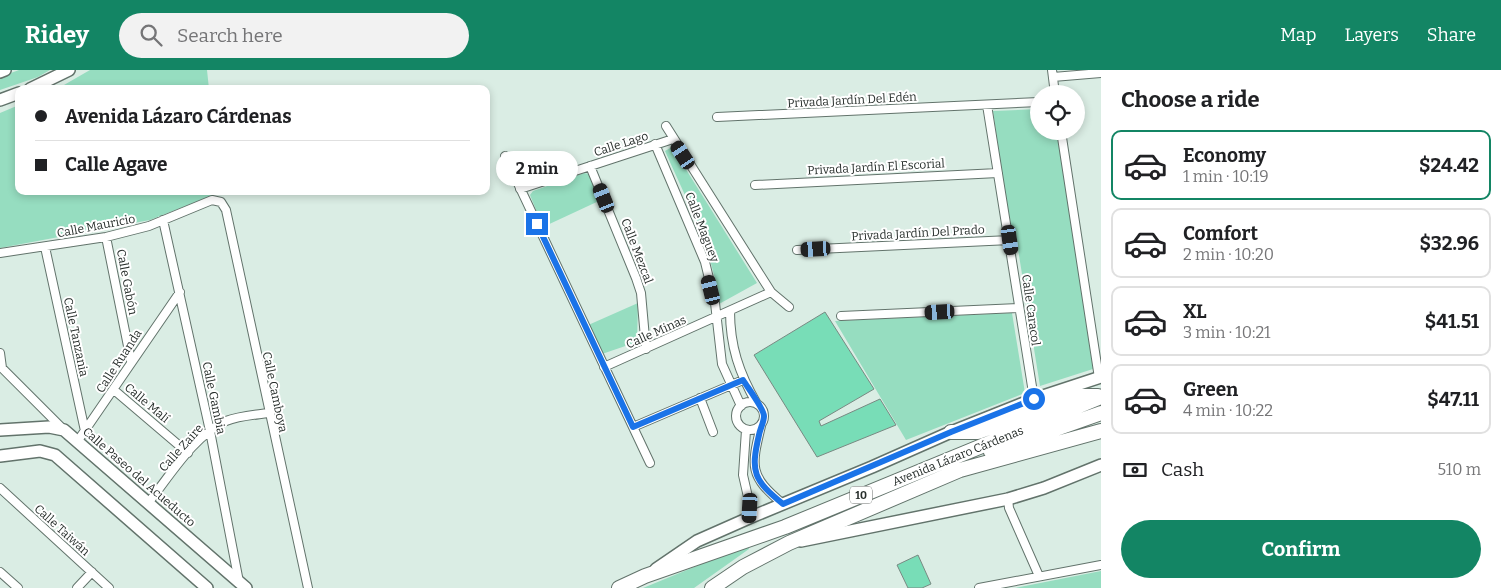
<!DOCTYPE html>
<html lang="en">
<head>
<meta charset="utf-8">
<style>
	:root { --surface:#fff; --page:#f2f2f2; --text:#202124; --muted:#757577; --line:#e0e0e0; --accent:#138564 }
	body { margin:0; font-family:Bitter,serif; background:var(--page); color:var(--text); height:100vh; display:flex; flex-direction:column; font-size:19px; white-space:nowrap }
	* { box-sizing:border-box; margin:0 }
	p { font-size:16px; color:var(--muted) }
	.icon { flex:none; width:28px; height:28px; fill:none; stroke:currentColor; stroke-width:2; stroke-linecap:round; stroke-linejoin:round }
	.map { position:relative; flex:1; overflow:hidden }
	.drawer { display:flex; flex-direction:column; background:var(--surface); width:400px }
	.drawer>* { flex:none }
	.banner { position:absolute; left:15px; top:15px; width:475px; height:110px; border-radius:10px; box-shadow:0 2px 8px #0003; display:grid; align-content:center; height:110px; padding:0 20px; background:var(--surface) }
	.fabs { position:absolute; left:1030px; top:15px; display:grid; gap:10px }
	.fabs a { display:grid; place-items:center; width:55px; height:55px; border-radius:50%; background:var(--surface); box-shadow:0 2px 8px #0003; font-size:25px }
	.end { position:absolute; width:22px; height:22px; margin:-11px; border:6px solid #1a73e8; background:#fff; box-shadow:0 0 0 2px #fff }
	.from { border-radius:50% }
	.bubble { position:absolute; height:35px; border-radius:18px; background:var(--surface); box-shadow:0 2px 8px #0003; font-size:16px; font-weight:700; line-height:35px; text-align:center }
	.car { position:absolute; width:15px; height:30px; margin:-15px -8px; border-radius:6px; box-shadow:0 0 4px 1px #0007; background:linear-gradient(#222 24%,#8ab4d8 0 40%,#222 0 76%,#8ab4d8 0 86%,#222 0) }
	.banner b { display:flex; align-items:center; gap:18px; height:48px; font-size:19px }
	.banner b+b { border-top:1px solid var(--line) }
	.banner i { width:12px; height:12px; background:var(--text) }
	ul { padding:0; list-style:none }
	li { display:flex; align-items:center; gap:15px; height:70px; margin:0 10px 8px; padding:0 10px; border:2px solid var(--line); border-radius:10px }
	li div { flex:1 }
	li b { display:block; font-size:19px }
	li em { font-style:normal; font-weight:700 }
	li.active { border-color:var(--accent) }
	li>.icon { width:45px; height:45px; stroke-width:1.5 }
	h2 { padding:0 20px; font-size:22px; line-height:60px }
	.pay { display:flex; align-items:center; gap:12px; height:55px; padding:0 20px; font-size:19px }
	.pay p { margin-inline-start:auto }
	.cta { display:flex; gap:10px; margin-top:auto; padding:10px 20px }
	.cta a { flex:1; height:58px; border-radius:30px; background:var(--accent); color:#fff; font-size:20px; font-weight:700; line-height:58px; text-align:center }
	header { display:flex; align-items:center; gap:30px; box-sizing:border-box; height:70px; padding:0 25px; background:var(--accent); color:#fff }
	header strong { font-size:24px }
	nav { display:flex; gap:28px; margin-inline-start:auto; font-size:18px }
	.search { width:350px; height:45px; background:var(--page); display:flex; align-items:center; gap:12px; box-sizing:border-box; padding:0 18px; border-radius:28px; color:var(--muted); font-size:19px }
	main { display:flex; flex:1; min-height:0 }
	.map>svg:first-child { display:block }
	.green { fill:#96ddc0 }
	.building { fill:#78ddb7; stroke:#788982 }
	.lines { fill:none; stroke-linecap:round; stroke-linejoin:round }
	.street-casing { stroke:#62736b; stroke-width:10 }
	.secondary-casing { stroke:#62736b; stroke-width:14 }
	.highway-casing { stroke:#62736b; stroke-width:16 }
	.street { stroke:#fff; stroke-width:8 }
	.secondary { stroke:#fff; stroke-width:11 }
	.highway { stroke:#fff; stroke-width:14 }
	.route { stroke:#1a73e8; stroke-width:6 }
	.labels { text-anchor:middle; stroke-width:4; stroke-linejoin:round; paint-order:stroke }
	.shield { fill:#fff; stroke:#686d6b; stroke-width:1 }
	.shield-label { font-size:11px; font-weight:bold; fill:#272e2b }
	.street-label { font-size:12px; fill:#272e2b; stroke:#fff }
</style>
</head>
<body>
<header>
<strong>Ridey</strong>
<div class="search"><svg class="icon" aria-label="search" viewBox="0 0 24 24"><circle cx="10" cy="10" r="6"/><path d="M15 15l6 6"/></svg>Search here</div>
<nav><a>Map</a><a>Layers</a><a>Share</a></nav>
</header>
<main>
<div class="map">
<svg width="1101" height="518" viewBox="0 0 1101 518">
	<rect width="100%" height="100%" fill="#daede4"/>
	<path class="green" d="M19,0h31l-12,7 -38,13v-13z
		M90,0h117l2,19h-152z
		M19,35v86l202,1 -71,28 -150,28v-135z
		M1039,39v22h17l10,55 12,46 -5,1 20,136 -53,17 -23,-143 -5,1 -19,-133z
		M672,77l85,136 -38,21c-6,-55 -32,-103 -54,-153z
		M584,103l5,1 12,26 -58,27 -13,-32 3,-4z
		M638,233l-1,39 -35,12 -16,-28z
		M1012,243l13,80 -119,47 -71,-119z
		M748,475l1,4 -55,39h-51z
		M1101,501v17h-86z"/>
	<path class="building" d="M825,242l49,77 -55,32 2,5 59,-27 16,26 -79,32 -63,-102z
		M918,485l13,29 -9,4h-14l-11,-23z"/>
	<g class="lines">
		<defs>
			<path id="street" d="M1052,0l3,24
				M1053,7l48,-4
				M987,35l47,294
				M717,47l322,-15
				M666,56l105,166 18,15
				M1061,61l38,247
				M655,74l50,118 10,41 7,61 19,42
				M505,86l145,307
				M590,96l46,112 5,15 5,56
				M755,115l243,-12
				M520,119l153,-50
				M163,150l47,211 29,151
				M106,167l25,124
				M45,177l40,184
				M797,180l213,-10
				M0,183l106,-16 43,-11 63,-26 9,2 5,8 82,378
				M730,241c0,35 9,62 27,93
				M841,246l178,-8
				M0,283l2,15
				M0,296l64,64
				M604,297l167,-75
				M114,320l74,63
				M700,328l13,34
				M736 346a14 14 0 1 1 28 0a14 14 0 1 1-28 0Z
				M761,356c-10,41 -12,50 22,78
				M633,357l110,-47
				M746,360l-3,45 5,22 1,21
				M77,372l103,-150
				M0,418l109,100
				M1008,429l1,9 30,68
				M148,433c22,-27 45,-67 78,-82 13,-5 28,-6 42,-8
				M0,502l18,16
				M77,518l15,-16
				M979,518l122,-23"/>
			<path id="secondary" d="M0,2l5,-2
				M30,19l39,-19
				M0,30l19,-7
				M0,360l49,-3 15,3 182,158
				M0,386l40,-5 15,4 152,133
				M801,471l207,-42 36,-11 57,-23
				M656,499l41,-28 52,-23 123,-51 79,-35 83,-33 67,-22"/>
			<path id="highway" d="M951,362h27l98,-36h22
				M991,382l110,-39
				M619,518l26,-12 140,-49 316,-130
				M712,518l31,-21 46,-24 171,-73 141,-39"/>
		</defs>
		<use href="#street" class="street-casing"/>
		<use href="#secondary" class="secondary-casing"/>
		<use href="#highway" class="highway-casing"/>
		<use href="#street" class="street"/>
		<use href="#secondary" class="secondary"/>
		<use href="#highway" class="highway"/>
	</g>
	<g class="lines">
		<path class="route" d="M537,154l96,203 110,-47c5,8 21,29 21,36 0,6 -4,13 -5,19 -9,38 -5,45 24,69l168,-72 83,-33"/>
	</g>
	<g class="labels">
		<rect class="shield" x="850" y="416.5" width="22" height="17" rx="4"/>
		<g class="shield-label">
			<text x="861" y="429">10</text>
		</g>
		<g class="street-label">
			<text transform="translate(852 30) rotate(-3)" y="4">Privada Jardín Del Edén</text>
			<text transform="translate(621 74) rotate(-18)" y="4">Calle Lago</text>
			<text transform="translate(876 97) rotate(-3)" y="4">Privada Jardín El Escorial</text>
			<text transform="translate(96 156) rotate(-11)" y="4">Calle Mauricio</text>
			<text transform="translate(702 157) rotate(69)" y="4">Calle Maguey</text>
			<text transform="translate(918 163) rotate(-3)" y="4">Privada Jardín Del Prado</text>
			<text transform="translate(637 181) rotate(69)" y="4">Calle Mezcal</text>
			<text transform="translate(127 212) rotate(79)" y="4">Calle Gabón</text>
			<text transform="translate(1031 240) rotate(82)" y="4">Calle Caracol</text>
			<text transform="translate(656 262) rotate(-24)" y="4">Calle Minas</text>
			<text transform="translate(76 267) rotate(78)" y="4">Calle Tanzania</text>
			<text transform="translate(119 291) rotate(-57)" y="4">Calle Ruanda</text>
			<text transform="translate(275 322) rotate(78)" y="4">Calle Camboya</text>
			<text transform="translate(214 328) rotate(78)" y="4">Calle Gambia</text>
			<text transform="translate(147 333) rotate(40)" y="4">Calle Malí</text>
			<text transform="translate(181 378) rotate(-48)" y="4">Calle Zaire</text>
			<text transform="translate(958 386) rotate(-22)" y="4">Avenida Lázaro Cárdenas</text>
			<text transform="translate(139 407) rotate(41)" y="4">Calle Paseo del Acueducto</text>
			<text transform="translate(62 460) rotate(42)" y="4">Calle Taiwán</text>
		</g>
	</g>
</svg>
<div class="fabs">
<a><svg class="icon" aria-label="locate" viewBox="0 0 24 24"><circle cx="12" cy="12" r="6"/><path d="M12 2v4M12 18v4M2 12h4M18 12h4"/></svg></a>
</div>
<i class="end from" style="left:1034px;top:329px"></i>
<i class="end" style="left:537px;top:154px"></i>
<div class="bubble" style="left:496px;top:81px;width:82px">2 min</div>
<i class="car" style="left:683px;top:85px;rotate:327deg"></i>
<i class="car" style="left:604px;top:128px;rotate:338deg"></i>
<i class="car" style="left:1010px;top:170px;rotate:172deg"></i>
<i class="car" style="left:816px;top:179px;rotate:267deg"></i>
<i class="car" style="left:711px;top:220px;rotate:346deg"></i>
<i class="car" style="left:940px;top:242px;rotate:267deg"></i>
<i class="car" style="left:750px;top:438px;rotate:183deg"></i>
<div class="banner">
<b><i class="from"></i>Avenida Lázaro Cárdenas</b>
<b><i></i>Calle Agave</b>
</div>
</div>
<section class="drawer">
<h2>Choose a ride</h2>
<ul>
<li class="active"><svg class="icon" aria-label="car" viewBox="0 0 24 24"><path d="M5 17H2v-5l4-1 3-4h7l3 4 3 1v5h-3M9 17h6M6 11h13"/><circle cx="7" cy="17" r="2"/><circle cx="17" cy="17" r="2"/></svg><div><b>Economy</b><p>1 min · 10:19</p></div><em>$24.42</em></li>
<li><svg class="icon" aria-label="car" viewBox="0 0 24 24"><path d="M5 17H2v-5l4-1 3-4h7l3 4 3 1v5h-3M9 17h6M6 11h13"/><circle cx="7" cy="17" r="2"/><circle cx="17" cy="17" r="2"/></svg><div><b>Comfort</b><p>2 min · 10:20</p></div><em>$32.96</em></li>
<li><svg class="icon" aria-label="car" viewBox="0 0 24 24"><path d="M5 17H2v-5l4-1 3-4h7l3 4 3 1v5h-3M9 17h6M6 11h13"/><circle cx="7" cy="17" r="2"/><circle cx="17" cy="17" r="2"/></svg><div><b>XL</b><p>3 min · 10:21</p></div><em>$41.51</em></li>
<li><svg class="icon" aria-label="car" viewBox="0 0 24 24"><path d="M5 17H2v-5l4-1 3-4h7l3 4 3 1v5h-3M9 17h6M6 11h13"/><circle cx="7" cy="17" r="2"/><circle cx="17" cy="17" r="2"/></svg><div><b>Green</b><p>4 min · 10:22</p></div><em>$47.11</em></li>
</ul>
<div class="pay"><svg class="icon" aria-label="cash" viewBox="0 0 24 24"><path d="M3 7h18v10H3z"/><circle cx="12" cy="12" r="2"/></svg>Cash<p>510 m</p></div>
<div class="cta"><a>Confirm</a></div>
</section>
</main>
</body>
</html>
